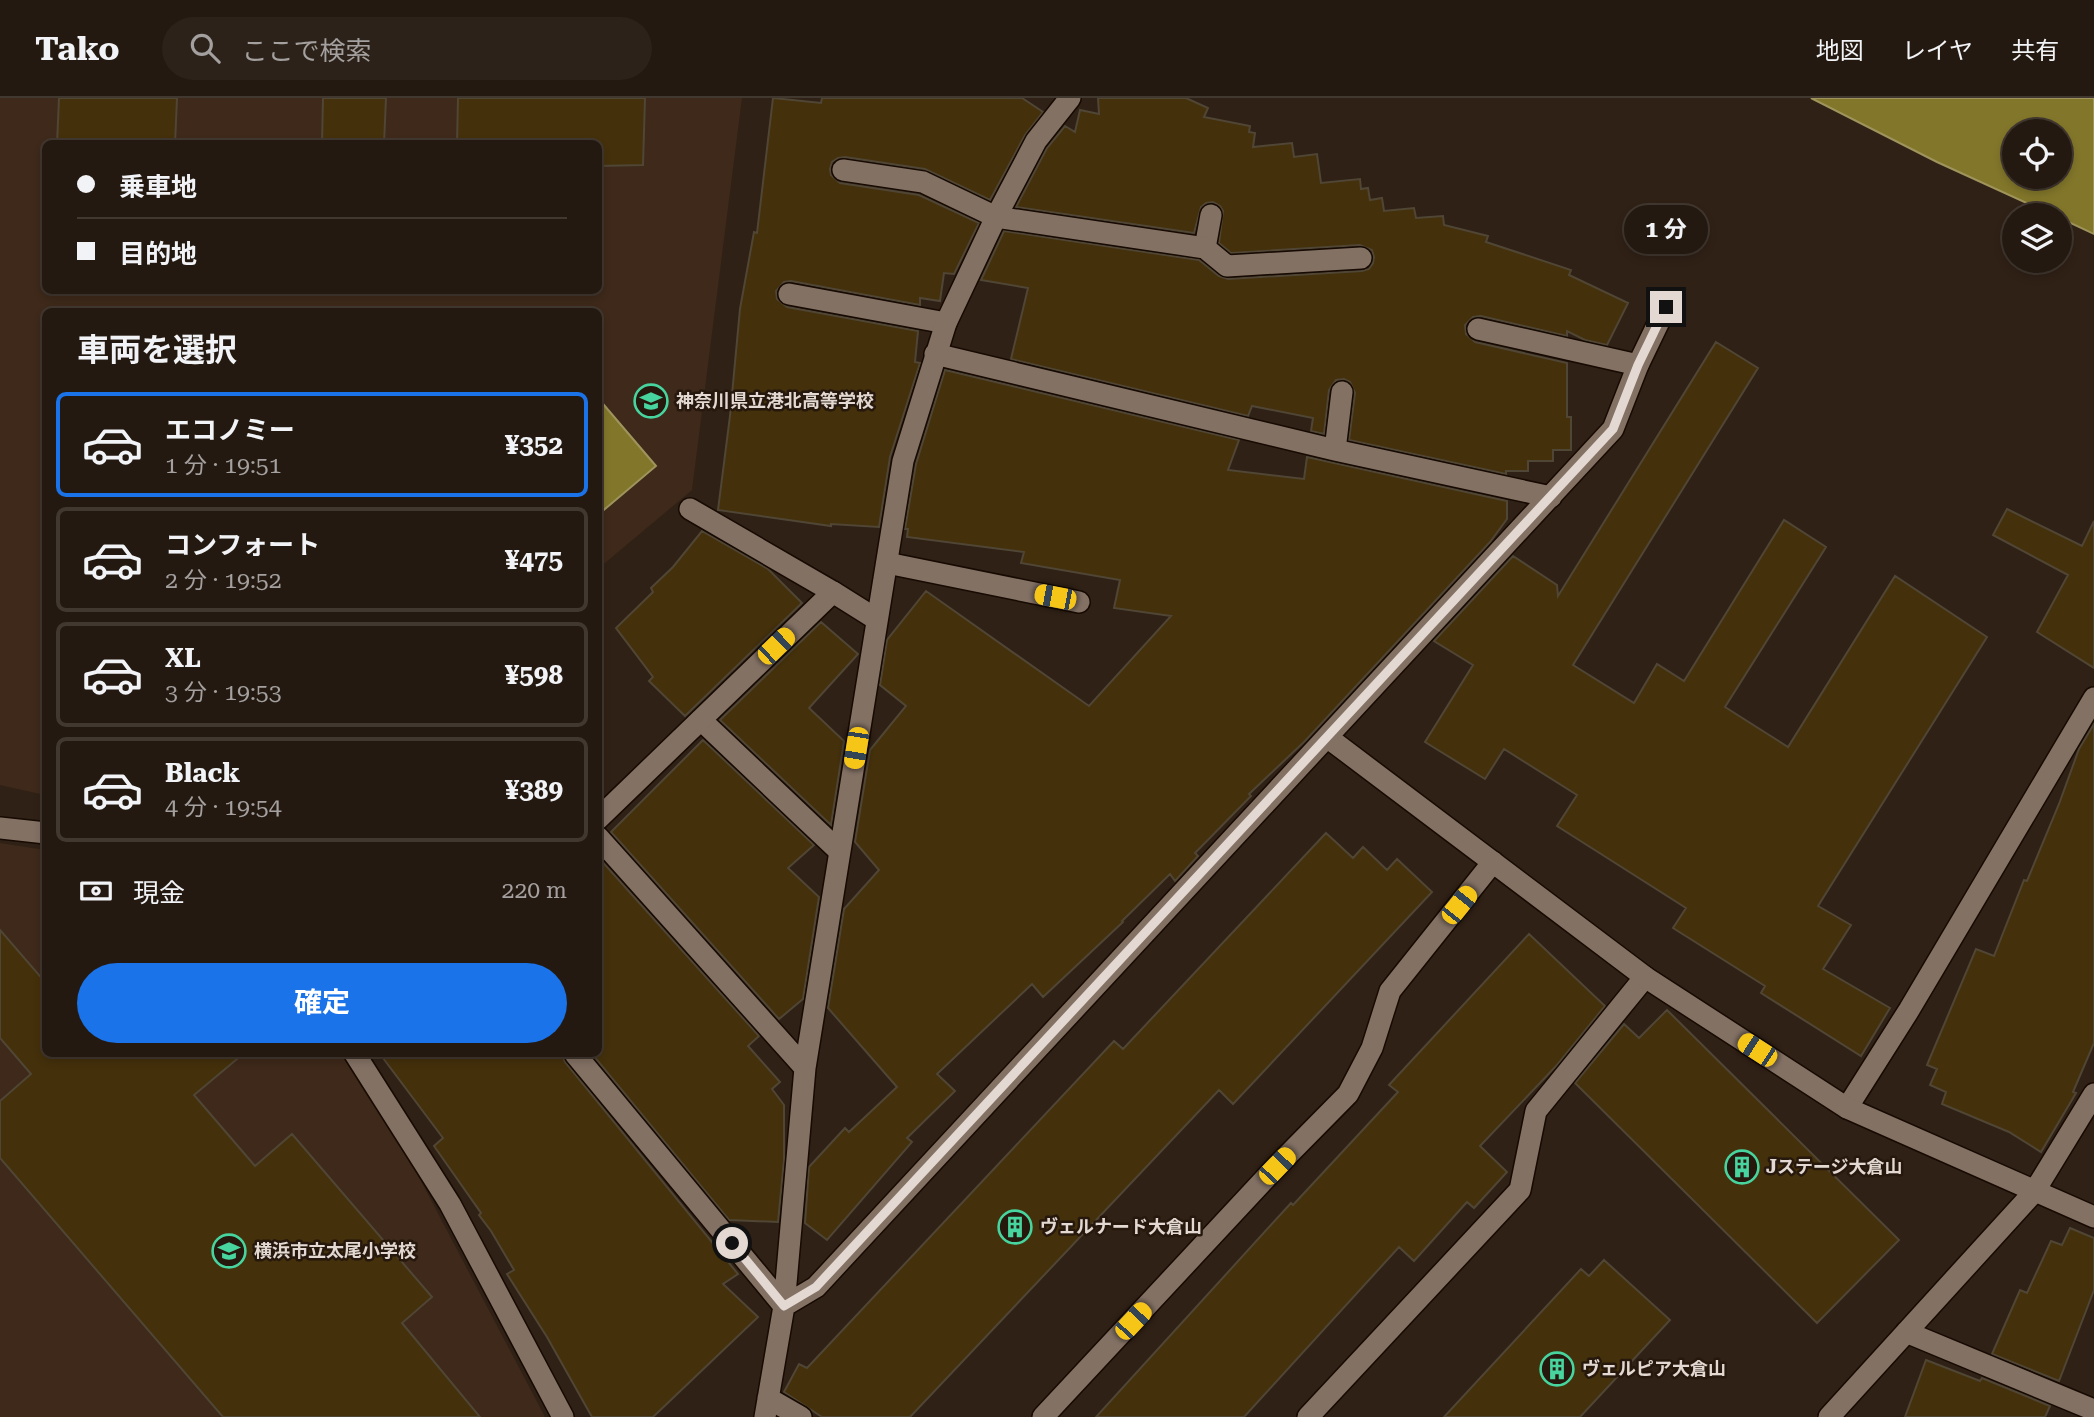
<!DOCTYPE html>
<html lang="ja">
<head>
<meta charset="utf-8">
<style>
	:root { --surface:#241910; --page:#2c2219; --text:#f1f3f6; --muted:#a3a09f; --line:#413830; --accent:#1a73e8 }
	body { margin:0; font-family:"Roboto Serif","Noto Sans JP",serif; background:var(--page); color:var(--text); height:100vh; display:flex; flex-direction:column; font-size:26px; white-space:nowrap }
	* { box-sizing:border-box; margin:0 }
	p { font-size:23px; color:var(--muted) }
	.icon { flex:none; width:38px; height:38px; fill:none; stroke:currentColor; stroke-width:2; stroke-linecap:round; stroke-linejoin:round }
	.map { position:relative; flex:1; overflow:hidden }
	.sheet { position:absolute; left:42px; top:210px; width:560px; height:749px; display:flex; flex-direction:column; background:var(--surface); border-radius:10px; box-shadow:0 4px 10px #0003,0 0 0 2px var(--line) }
	.sheet>* { flex:none }
	.guide { position:absolute; left:42px; top:42px; width:560px; height:154px; border-radius:10px; box-shadow:0 4px 10px #0003,0 0 0 2px var(--line); display:grid; align-content:center; height:154px; padding:0 35px; background:var(--surface) }
	.controls { position:absolute; left:2002px; top:21px; display:grid; gap:14px }
	.controls a { display:grid; place-items:center; width:70px; height:70px; border-radius:50%; background:var(--surface); box-shadow:0 4px 10px #0003,0 0 0 2px var(--line); font-size:35px }
	.end { position:absolute; width:32px; height:32px; margin:-16px; border:9px solid #e3d9d2; background:#111; box-shadow:0 0 0 4px #111 }
	.from { border-radius:50% }
	.bubble { position:absolute; height:49px; border-radius:24px; background:var(--surface); box-shadow:0 4px 10px #0003,0 0 0 2px var(--line); font-size:23px; font-weight:700; line-height:49px; text-align:center }
	.car { position:absolute; width:21px; height:42px; margin:-21px -10px; border-radius:9px; box-shadow:0 0 5px 2px #0007; background:linear-gradient(#f5c518 24%,#345 0 40%,#f5c518 0 76%,#345 0 86%,#f5c518 0) }
	.guide b { display:flex; align-items:center; gap:24px; height:66px; font-size:26px }
	.guide b+b { border-top:2px solid var(--line) }
	.guide i { width:18px; height:18px; background:var(--text) }
	ul { padding:0; list-style:none }
	li { display:flex; align-items:center; gap:21px; height:105px; margin:0 14px 10px; padding:0 21px; border:4px solid var(--line); border-radius:10px }
	li div { flex:1 }
	li b { display:block; font-size:26px }
	li em { font-style:normal; font-weight:700 }
	li.selected { border-color:var(--accent) }
	li>.icon { width:63px; height:63px; stroke-width:1.5 }
	h2 { padding:0 35px; font-size:32px; line-height:84px }
	.pay { display:flex; align-items:center; gap:18px; height:77px; padding:0 35px; font-size:26px }
	.pay p { margin-inline-start:auto }
	.action { display:flex; gap:14px; margin-top:auto; padding:14px 35px }
	.action a { flex:1; height:80px; border-radius:42px; background:var(--accent); color:#fff; font-size:28px; font-weight:700; line-height:80px; text-align:center }
	header { display:flex; align-items:center; gap:42px; box-sizing:border-box; height:98px; padding:0 35px; background:var(--surface); border-bottom:2px solid var(--line) }
	header strong { font-size:33px }
	nav { display:flex; gap:38px; margin-inline-start:auto; font-size:24px }
	.search { width:490px; height:63px; background:var(--page); display:flex; align-items:center; gap:18px; box-sizing:border-box; padding:0 24px; border-radius:38px; color:var(--muted); font-size:26px }
	.map>svg:first-child { display:block }
	.built { fill:#3e291a; fill-rule:evenodd }
	.water { fill:#82762a; stroke:#9f945c; stroke-width:2; fill-rule:evenodd }
	.building { fill:#44300b; stroke:#504635; stroke-width:2 }
	.lines { fill:none; stroke-linecap:round; stroke-linejoin:round }
	.lane-casing { stroke:#170a02; stroke-width:24 }
	.street-casing { stroke:#170a02; stroke-width:24 }
	.lane { stroke:#837164; stroke-width:21 }
	.street { stroke:#837164; stroke-width:21 }
	.route { stroke:#e3d9d2; stroke-width:9 }
	.labels { text-anchor:middle; stroke-width:5; stroke-linejoin:round; paint-order:stroke }
	.poi-label { font-size:18px; font-weight:bold; fill:#e3d9d2; stroke:#26180d; text-anchor:start }
</style>
</head>
<body>
<header>
<strong>Tako</strong>
<div class="search"><svg class="icon" aria-label="search" viewBox="0 0 24 24"><circle cx="10" cy="10" r="6"/><path d="M15 15l6 6"/></svg>ここで検索</div>
<nav><a>地図</a><a>レイヤ</a><a>共有</a></nav>
</header>
<div class="map">
<svg width="2094" height="1319" viewBox="0 0 2094 1319">
	<rect width="100%" height="100%" fill="#302116"/>
	<path class="built" d="M0,0h742l-50,392 -93,78 -1,-256h-552l-1,483 -45,-10zM46,46h552v146h-552z
		M0,745l45,7 1,204h295l29,30 175,333h-545z"/>
	<path class="water" d="M1811,0h283v136l-34,-16v-3h-7l-116,-53zM2014,33h46v46h-46z
		M598,300l58,68 -57,48h-1z"/>
	<path class="building" d="M59,0h118l-2,46h-118z
		M323,0h63l-2,46h-62z
		M458,0h187l-2,67 -45,1v-22h-141z
		M773,0l48,5 1,-5h200l21,14 -18,23 -35,65 -65,-31 -80,-12 -7,1 -6,4 -2,7 1,6 9,8 79,12 60,28 -25,51 -10,-1 -4,28 -20,-3v7l-129,-24 -7,1 -8,9 1,8 10,8 131,24 -3,31 5,1 -30,94 -11,70 -48,-3v2l-113,-16 12,-94 10,-107 14,-77 3,1z
		M1098,0h88l22,10 -4,9 46,9 -1,6 6,1 -2,14 39,-4 2,14 23,-3 4,29 39,-4 1,10 7,-1 2,12 12,-2 2,13 30,-3 2,10 27,-2 1,9 44,11 -2,6 85,28 -2,5 59,28 -21,42 -22,-5 -18,-9v5l-86,-20 -8,1 -8,8 1,9 9,8 92,21v54h4v33h-18v11h-25v10h-22v3l-157,-34 6,-47 -5,-11 -6,-3 -8,1 -7,10 -5,44 -13,-3 2,-13 -61,-12 -4,10 -237,-57 17,-71 -47,-8 23,-49 195,29 20,16 9,3 134,-8 7,-2 4,-6 1,-6 -2,-7 -12,-5 -129,8 -12,-10 4,-32 -3,-5 -7,-4 -7,1 -5,4 -7,26 -178,-26 31,-59 18,-22 10,6 5,-22 19,4z
		M1716,244l42,26 -185,297 61,38 23,-39 27,17 100,-161 42,27 -101,160 63,40 107,-171 92,61 -169,269 33,19 -28,44 67,39 -29,48 -100,-63 4,-7 -92,-58 13,-20 -129,-82 20,-31 -73,-46 -19,30 -60,-37 48,-77 -39,-24 79,-85 44,29 1,11z
		M945,272l294,70 -11,30 76,9 3,-22 200,44v18l-17,23 -185,199 -56,53 2,2 -56,57 3,3 -23,25 -5,-7 -48,47 1,1 -80,75 -11,-13 -95,90 18,17 -48,47 5,4 -85,98 -22,-17 4,-56 36,-39 4,4 48,-45 -69,-79 16,-99 35,-39 -24,-28 15,-92 36,-44 -26,-21 7,-45 39,-49 163,115 82,-90 -57,-8 6,-28 -99,-17 3,-11 -117,-15 1,-8h-3l11,-65z
		M2007,411l75,37 12,-25v147l-57,-36 31,-57 -75,-40z
		M702,433l66,38 34,34 -117,113 -36,-35 4,-4 -37,-49 37,-36 -2,-4 22,-21z
		M821,524l37,32 -49,54 35,33 -13,84 -111,-105z
		M2094,626v319l-21,49 3,1 -35,59 -32,-20 -67,-28 4,-12 -16,-7 7,-16 -10,-4 49,-116 18,7 30,-76 3,1 32,-77 20,-55z
		M703,642l111,105 -26,23 31,29 -16,102 -24,20 -168,-187z
		M1326,735l27,25 10,-11 24,23 10,-11 35,33 -199,212 -14,-14 -309,327h-88l-38,-25 15,-28 8,4 307,-327 9,8z
		M598,759l161,179 -11,10 32,36 -8,7 12,16v55l-6,62 -49,-2 -137,-166h6z
		M0,832l46,53v71h197l-49,41 61,71 37,-32 140,163 -30,26 78,94h-257l-223,-259v-57l31,-27 -31,-36z
		M1529,836l76,72 -48,59 -77,81 27,26 -33,36 -7,-6 -53,59 -15,-14 -155,170h-148l195,-214 2,2 105,-113 -9,-7z
		M1667,912l232,230 -82,83 -242,-240 49,-59 15,14z
		M380,956h182l3,8 173,212 -15,10 35,33 -105,100h-61l-45,-80 -40,-63 7,-4 -23,-39 -12,-16 2,-2 -47,-67 9,-8z
		M2070,1130l24,10v52l-35,91 -67,-27 28,-64 7,3 24,-52 11,4z
		M1604,1162l66,60 -90,97h-136l137,-148 8,7z
		M1926,1262l54,21 2,-3 68,28 -5,11h-140z"/>
	<g class="lines">
		<defs>
			<path id="lane" d="M1205,150l6,-33
				M789,196l157,29
				M1478,231l160,36
				M935,256l400,96 216,47
				M1335,352l7,-58
				M690,411l143,83 43,27
				M887,465l192,39
				M701,622l138,131
				M1847,1010l62,-98 185,-312
				M1043,1319l234,-251 71,-72 24,-46 18,-57 103,-129
				M1308,1319l212,-227 16,-79 109,-134"/>
			<path id="street" d="M843,72l80,12 73,35 209,31 22,18 134,-8
				M1327,639l318,240 202,131 247,109
				M598,721l235,-227
				M0,730l46,5
				M598,739l207,231
				M355,956l95,150 113,213
				M575,956l209,252
				M784,1208l32,-19 797,-858 25,-64 28,-58
				M1906,1234l188,78
				M768,1300l33,19
				M765,1319l19,-111 21,-238 98,-607 43,-138 50,-106 40,-76 34,-43
				M1829,1319l205,-225 60,-98"/>
		</defs>
		<use href="#lane" class="lane-casing"/>
		<use href="#street" class="street-casing"/>
		<use href="#lane" class="lane"/>
		<use href="#street" class="street"/>
	</g>
	<g class="lines">
		<path class="route" d="M732,1145l52,63 32,-19 797,-858 25,-64 28,-58"/>
	</g>
	<defs>
		<symbol id="school-ring" viewBox="-11 -11 22 22"><circle r="9.5" fill="#26180d" stroke="#47d49e" stroke-width="1.5"/><path d="M0-5L7-2L0 1L-7-2ZM-4 1L0 2.5L4 1V4Q0 6-4 4Z" fill="#47d49e"/></symbol>
		<symbol id="building-ring" viewBox="-11 -11 22 22"><circle r="9.5" fill="#26180d" stroke="#47d49e" stroke-width="1.5"/><path d="M-4-6H4V6H1V3H-1V6H-4ZM-2.5-4.3h1.7v1.8h-1.7ZM.8-4.3h1.7v1.8H.8ZM-2.5-1h1.7V.8h-1.7ZM.8-1h1.7V.8H.8Z" fill="#47d49e"/></symbol>
	</defs>
	<g fill-rule="evenodd">
		<use href="#school-ring" x="632" y="284" width="38" height="38"/>
		<use href="#building-ring" x="1723" y="1050" width="38" height="38"/>
		<use href="#building-ring" x="996" y="1110" width="38" height="38"/>
		<use href="#school-ring" x="210" y="1134" width="38" height="38"/>
		<use href="#building-ring" x="1538" y="1252" width="38" height="38"/>
	</g>
	<g class="labels">
		<g class="poi-label">
			<text x="676" y="309">神奈川県立港北高等学校</text>
			<text x="1766" y="1075">Jステージ大倉山</text>
			<text x="1040" y="1135">ヴェルナード大倉山</text>
			<text x="254" y="1159">横浜市立太尾小学校</text>
			<text x="1582" y="1277">ヴェルピア大倉山</text>
		</g>
	</g>
</svg>
<div class="controls">
<a><svg class="icon" aria-label="locate" viewBox="0 0 24 24"><circle cx="12" cy="12" r="6"/><path d="M12 2v4M12 18v4M2 12h4M18 12h4"/></svg></a>
<a><svg class="icon" aria-label="layers" viewBox="0 0 24 24"><path d="M12 4l9 5-9 5-9-5zM3 14l9 5 9-5"/></svg></a>
</div>
<i class="end from" style="left:732px;top:1145px"></i>
<i class="end" style="left:1666px;top:209px"></i>
<div class="bubble" style="left:1624px;top:107px;width:84px">1 分</div>
<i class="car" style="left:1055px;top:499px;rotate:281deg"></i>
<i class="car" style="left:776px;top:548px;rotate:46deg"></i>
<i class="car" style="left:856px;top:650px;rotate:189deg"></i>
<i class="car" style="left:1459px;top:807px;rotate:39deg"></i>
<i class="car" style="left:1757px;top:952px;rotate:303deg"></i>
<i class="car" style="left:1277px;top:1068px;rotate:44deg"></i>
<i class="car" style="left:1133px;top:1223px;rotate:43deg"></i>
<div class="guide">
<b><i class="from"></i>乗車地</b>
<b><i></i>目的地</b>
</div>
<section class="sheet">
<h2>車両を選択</h2>
<ul>
<li class="selected"><svg class="icon" aria-label="car" viewBox="0 0 24 24"><path d="M5 17H2v-5l4-1 3-4h7l3 4 3 1v5h-3M9 17h6M6 11h13"/><circle cx="7" cy="17" r="2"/><circle cx="17" cy="17" r="2"/></svg><div><b>エコノミー</b><p>1 分 · 19:51</p></div><em>¥352</em></li>
<li><svg class="icon" aria-label="car" viewBox="0 0 24 24"><path d="M5 17H2v-5l4-1 3-4h7l3 4 3 1v5h-3M9 17h6M6 11h13"/><circle cx="7" cy="17" r="2"/><circle cx="17" cy="17" r="2"/></svg><div><b>コンフォート</b><p>2 分 · 19:52</p></div><em>¥475</em></li>
<li><svg class="icon" aria-label="car" viewBox="0 0 24 24"><path d="M5 17H2v-5l4-1 3-4h7l3 4 3 1v5h-3M9 17h6M6 11h13"/><circle cx="7" cy="17" r="2"/><circle cx="17" cy="17" r="2"/></svg><div><b>XL</b><p>3 分 · 19:53</p></div><em>¥598</em></li>
<li><svg class="icon" aria-label="car" viewBox="0 0 24 24"><path d="M5 17H2v-5l4-1 3-4h7l3 4 3 1v5h-3M9 17h6M6 11h13"/><circle cx="7" cy="17" r="2"/><circle cx="17" cy="17" r="2"/></svg><div><b>Black</b><p>4 分 · 19:54</p></div><em>¥389</em></li>
</ul>
<div class="pay"><svg class="icon" aria-label="cash" viewBox="0 0 24 24"><path d="M3 7h18v10H3z"/><circle cx="12" cy="12" r="2"/></svg>現金<p>220 m</p></div>
<div class="action"><a>確定</a></div>
</section>
</div>
</body>
</html>
